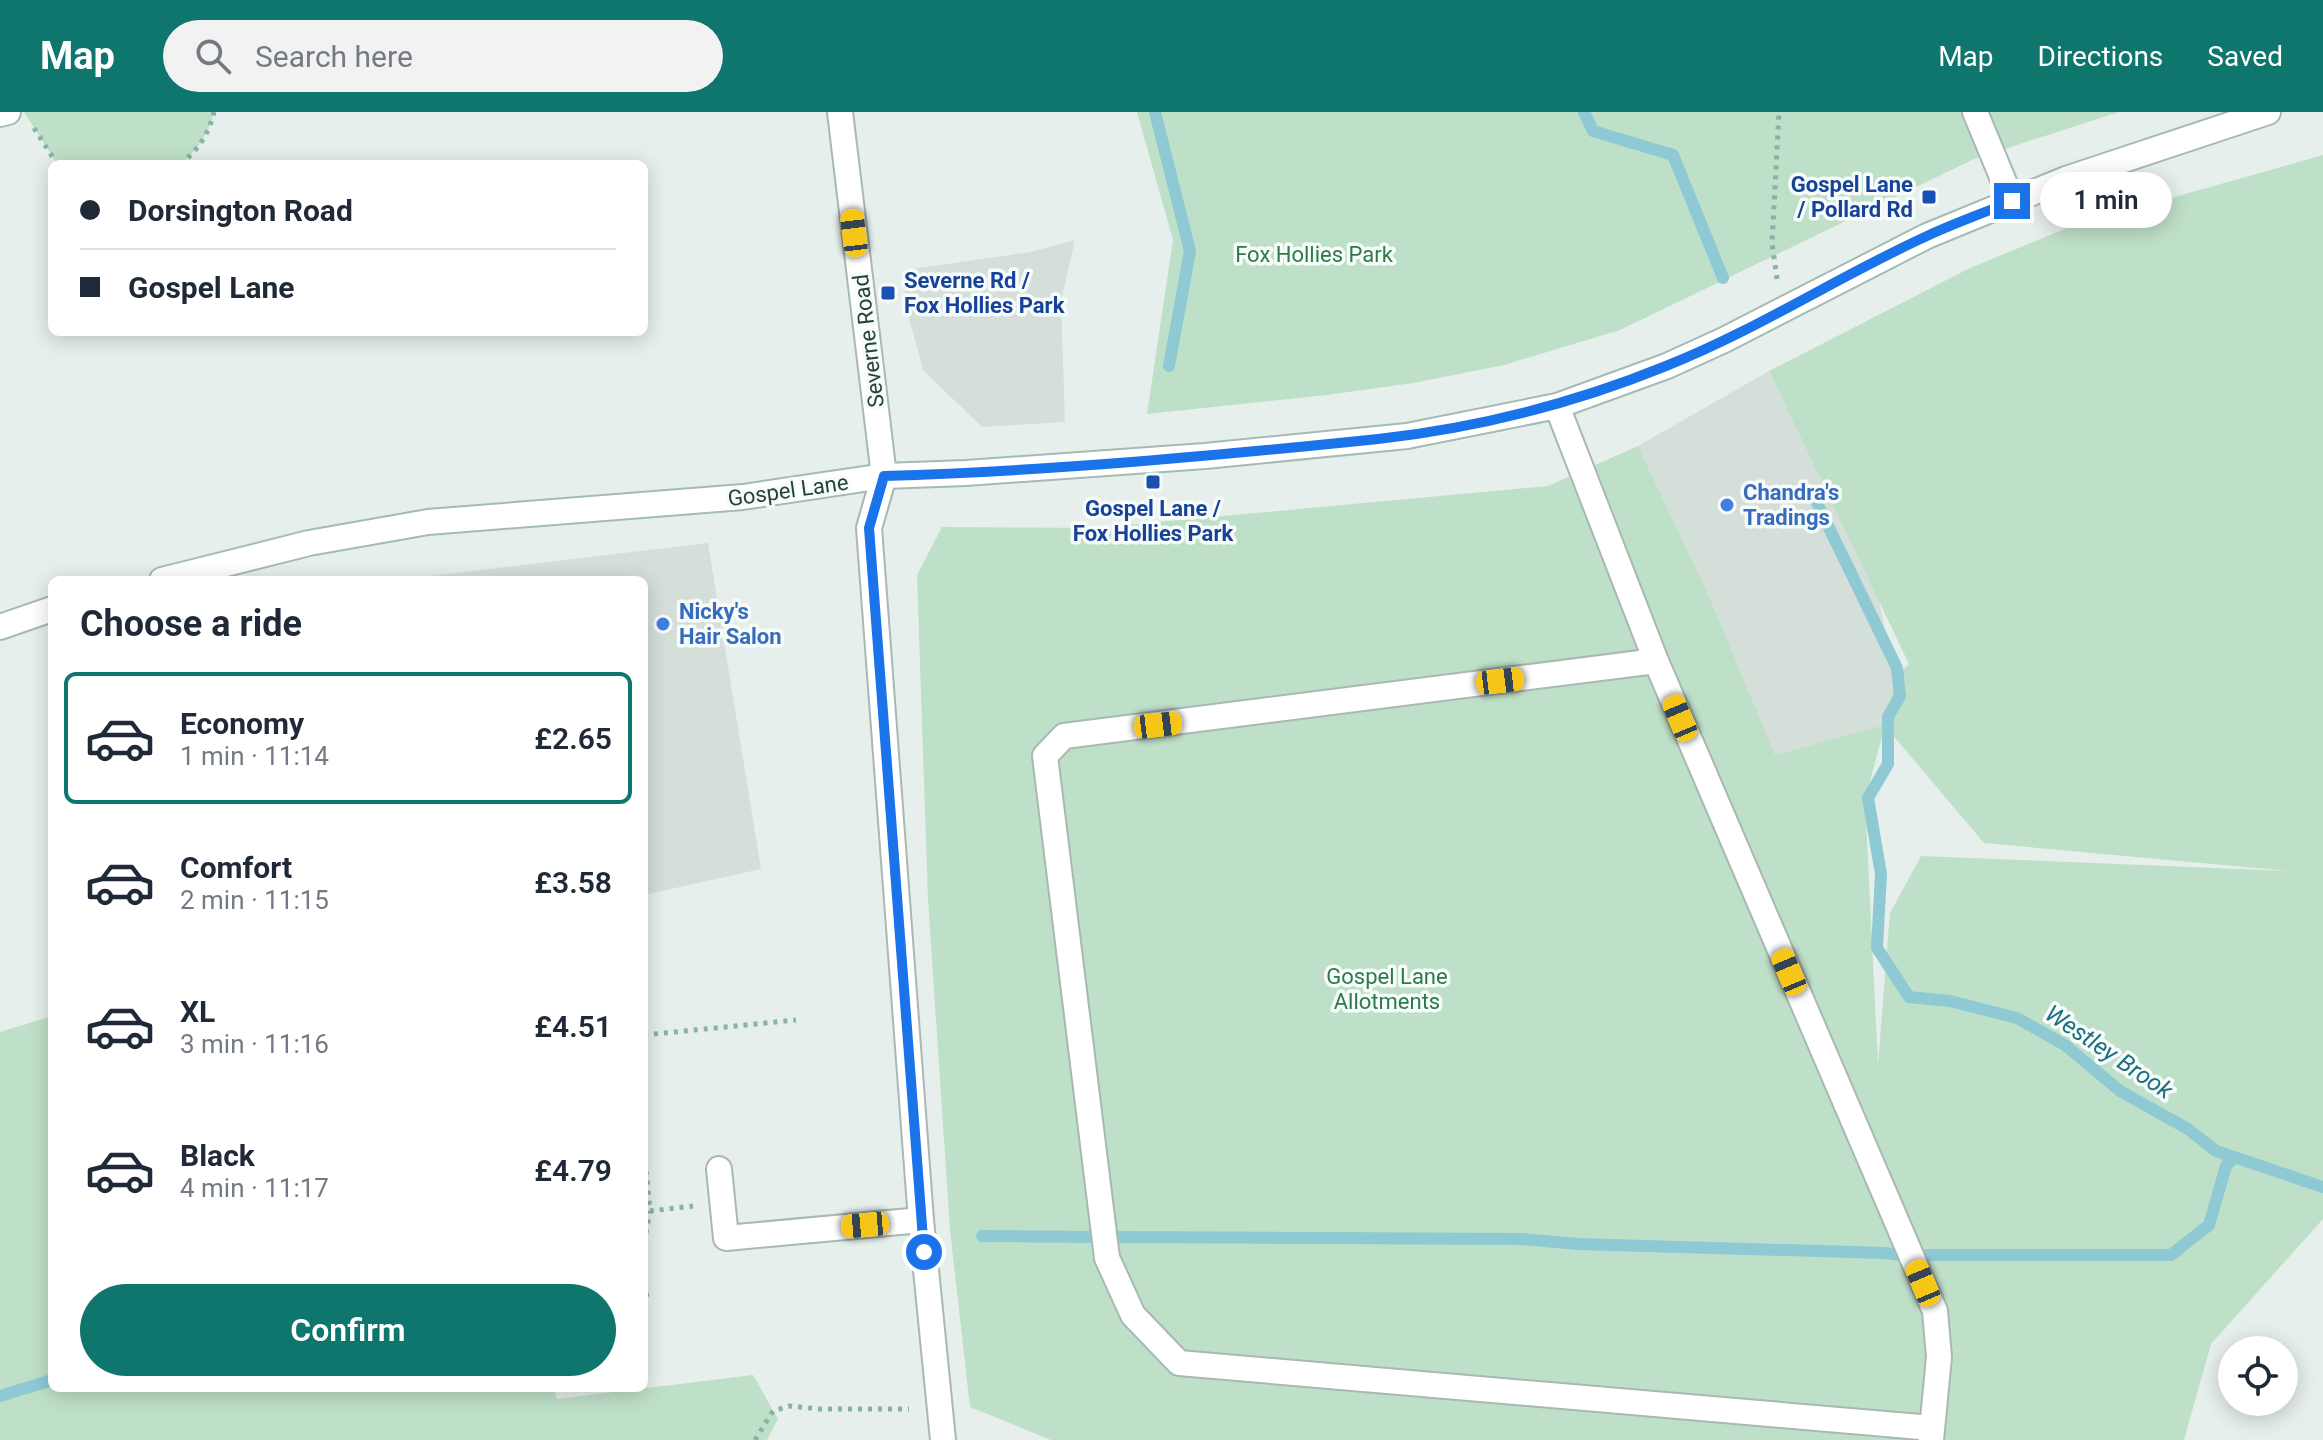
<!DOCTYPE html>
<html lang="en">
<head>
<meta charset="utf-8">
<style>
	:root { --surface:#fff; --page:#f2f2f3; --text:#1f2937; --muted:#747a83; --line:#e0e1e3; --accent:#0f766e }
	body { margin:0; font-family:Roboto,sans-serif; background:var(--page); color:var(--text); height:100vh; display:flex; flex-direction:column; font-size:30px; white-space:nowrap }
	* { box-sizing:border-box; margin:0 }
	p { font-size:26px; color:var(--muted) }
	.icon { flex:none; width:44px; height:44px; fill:none; stroke:currentColor; stroke-width:2; stroke-linecap:round; stroke-linejoin:round }
	.map { position:relative; flex:1; overflow:hidden }
	.drawer { position:absolute; left:48px; top:464px; width:600px; height:816px; display:flex; flex-direction:column; background:var(--surface); border-radius:12px; box-shadow:0 4px 20px #0003 }
	.drawer>* { flex:none }
	.guide { position:absolute; left:48px; top:48px; width:600px; height:176px; border-radius:12px; box-shadow:0 4px 20px #0003; display:grid; align-content:center; height:176px; padding:0 32px; background:var(--surface) }
	.fabs { position:absolute; left:2218px; top:1224px; display:grid; gap:16px }
	.fabs a { display:grid; place-items:center; width:80px; height:80px; border-radius:50%; background:var(--surface); box-shadow:0 4px 20px #0003; font-size:40px }
	.end { position:absolute; width:36px; height:36px; margin:-18px; border:10px solid #1a73e8; background:#fff; box-shadow:0 0 0 4px #fff }
	.from { border-radius:50% }
	.bubble { position:absolute; height:56px; border-radius:28px; background:var(--surface); box-shadow:0 4px 20px #0003; font-size:26px; font-weight:600; line-height:56px; text-align:center }
	.car { position:absolute; width:24px; height:48px; margin:-24px -12px; border-radius:10px; box-shadow:0 0 6px 2px #0007; background:linear-gradient(#f5c518 24%,#345 0 40%,#f5c518 0 76%,#345 0 86%,#f5c518 0) }
	.guide b { display:flex; align-items:center; gap:28px; height:76px; font-size:30px }
	.guide b+b { border-top:2px solid var(--line) }
	.guide i { width:20px; height:20px; background:var(--text) }
	ul { padding:0; list-style:none }
	li { display:flex; align-items:center; gap:24px; height:132px; margin:0 16px 12px; padding:0 16px; border:4px solid transparent; border-radius:12px }
	li div { flex:1 }
	li b { display:block; font-size:30px }
	li em { font-style:normal; font-weight:600 }
	li.on { border-color:var(--accent) }
	li>.icon { width:72px; height:72px; stroke-width:1.5 }
	h2 { padding:0 32px; font-size:36px; line-height:96px }
	.action { display:flex; gap:16px; margin-top:auto; padding:16px 32px }
	.action a { flex:1; height:92px; border-radius:48px; background:var(--accent); color:#fff; font-size:32px; font-weight:600; line-height:92px; text-align:center }
	header { display:flex; align-items:center; gap:48px; box-sizing:border-box; height:112px; padding:0 40px; background:var(--accent); color:#fff }
	header strong { font-size:38px }
	nav { display:flex; gap:44px; margin-inline-start:auto; font-size:28px }
	.search { width:560px; height:72px; background:var(--page); display:flex; align-items:center; gap:20px; box-sizing:border-box; padding:0 28px; border-radius:44px; color:var(--muted); font-size:30px }
	.map>svg:first-child { display:block }
	.built { fill:#d4dfda }
	.green { fill:#bfe0c8; fill-rule:evenodd }
	.lines { fill:none; stroke-linecap:round; stroke-linejoin:round }
	.stream { stroke:#8ec9d4; stroke-width:12 }
	.lane-casing { stroke:#a8b8b2; stroke-width:28 }
	.street-casing { stroke:#a8b8b2; stroke-width:28 }
	.secondary-casing { stroke:#a4bbb3; stroke-width:28 }
	.path { stroke:#86b3a5; stroke-width:5; stroke-dasharray:4 6; stroke-linecap:butt }
	.lane { stroke:#fff; stroke-width:24 }
	.street { stroke:#fff; stroke-width:24 }
	.secondary { stroke:#fff; stroke-width:24 }
	.route { stroke:#1a73e8; stroke-width:10 }
	.transit-dot { fill:#1a4fb4; stroke:#f7fbf9; stroke-width:3 }
	.shop-dot { fill:#3f7fe0; stroke:#f7fbf9; stroke-width:3 }
	.labels { text-anchor:middle; stroke-width:7; stroke-linejoin:round; paint-order:stroke }
	.transit-label { font-size:22px; font-weight:bold; fill:#164399; stroke:#f7fbf9; text-anchor:end }
	.park-label { font-size:22px; fill:#2d7a4b; stroke:#f7fbf9 }
	.street-label { font-size:22px; fill:#24423a; stroke:#f7fbf9 }
	.shop-label { font-size:22px; font-weight:bold; fill:#366cbe; stroke:#f7fbf9; text-anchor:start }
	.water-label { font-size:24px; font-style:italic; fill:#1c6f80; stroke:#f7fbf9 }
</style>
</head>
<body>
<header>
<strong>Map</strong>
<div class="search"><svg class="icon" aria-label="search" viewBox="0 0 24 24"><circle cx="10" cy="10" r="6"/><path d="M15 15l6 6"/></svg>Search here</div>
<nav><a>Map</a><a>Directions</a><a>Saved</a></nav>
</header>
<div class="map">
<svg width="2323" height="1328" viewBox="0 0 2323 1328">
	<rect width="100%" height="100%" fill="#e6efeb"/>
	<path class="built" d="M1075,128l-14,61 4,121 -83,5 -59,-57 -18,-67v-33l126,-18z
		M1769,259l109,225 17,82 -10,47 -110,31 -66,-160 -71,-150z
		M708,431l53,326 -117,26v-315h-247z"/>
	<path class="green" d="M24,0h190c-5,21 -16,39 -34,52h-123z
		M1137,0h982l-145,47 -354,171 -116,35 -91,18 -86,12 -180,19 26,-174z
		M2323,43v1064l-112,125 -27,96h-1133l-81,-33 -20,-177 -22,-330 -11,-325 25,-48 152,1 454,-42 90,-40 71,150 66,159 109,-30 11,-47 14,-14 -140,-293 201,-103 102,-42zM1885,614l99,117 305,28 -368,-15 -31,57 -12,151 -13,-265z
		M52,904v372h502l3,11 196,-24 25,44 -11,21h-767v-408z"/>
	<g class="lines">
		<path class="stream" d="M1155,0l35,139 -21,115
			M1584,0l9,19 80,24 50,123
			M1817,391l80,165 3,28 -12,21v47l-20,34 13,76 -4,74 32,49 41,4 67,17 48,27 55,46 68,38 28,22 107,36
			M982,1124l108,1
			M1112,1125l410,2 56,5 307,9 22,3
			M1925,1143h246l38,-30 17,-59 8,-9
			M0,1284l52,-16"/>
		<defs>
			<path id="lane" d="M1975,0l37,89
				M1557,294l99,255 279,650 4,46 -8,83
				M1656,549l-592,75 -19,20 62,502 26,57 46,48 753,65
				M719,1057l7,69 195,-18"/>
			<path id="street" d="M840,0l44,364 -15,52 52,692 22,220
				M0,2l8,-2"/>
			<path id="secondary" d="M162,468l147,-37 119,-21 315,-25 141,-21 82,-3 239,-17 202,-20 150,-30 110,-40 57,-26 203,-104 139,-57 202,-67
				M0,515l52,-18"/>
		</defs>
		<use href="#lane" class="lane-casing"/>
		<use href="#street" class="street-casing"/>
		<use href="#secondary" class="secondary-casing"/>
		<path class="path" d="M34,16l23,36
			M180,52c18,-13 29,-31 34,-52
			M1777,167l-5,-36 7,-131
			M644,923l152,-15
			M644,1039l6,60 43,-5
			M644,1131l6,-32
			M644,1161l3,26
			M755,1328l18,-29 17,-5 29,3h90"/>
		<use href="#lane" class="lane"/>
		<use href="#street" class="street"/>
		<use href="#secondary" class="secondary"/>
	</g>
	<g class="lines">
		<path class="route" d="M924,1140l-55,-724 15,-52c165,-5 330,-20 494,-37 99,-11 197,-36 288,-73 91,-36 173,-90 261,-130 28,-13 57,-23 85,-35"/>
	</g>
	<g class="transit-dot">
		<rect x="1921" y="77" width="16" height="16" rx="4"/>
		<rect x="880" y="173" width="16" height="16" rx="4"/>
		<rect x="1145" y="362" width="16" height="16" rx="4"/>
	</g>
	<g class="shop-dot">
		<circle cx="1727" cy="393" r="8"/>
		<circle cx="663" cy="512" r="8"/>
	</g>
	<g class="labels">
		<g class="transit-label">
			<text x="1913" y="80">Gospel Lane<tspan x="1913" dy="25">/ Pollard Rd</tspan></text>
			<text x="904" y="176" text-anchor="start">Severne Rd /<tspan x="904" dy="25">Fox Hollies Park</tspan></text>
			<text x="1153" y="404" text-anchor="middle">Gospel Lane /<tspan x="1153" dy="25">Fox Hollies Park</tspan></text>
		</g>
		<g class="park-label">
			<text x="1314" y="150">Fox Hollies Park</text>
			<text x="1387" y="872">Gospel Lane<tspan x="1387" dy="25">Allotments</tspan></text>
		</g>
		<g class="street-label">
			<text transform="translate(868 229) rotate(-97)" y="8">Severne Road</text>
			<text transform="translate(788 378) rotate(-8)" y="8">Gospel Lane</text>
		</g>
		<g class="shop-label">
			<text x="1743" y="388">Chandra's<tspan x="1743" dy="25">Tradings</tspan></text>
			<text x="679" y="507">Nicky's<tspan x="679" dy="25">Hair Salon</tspan></text>
		</g>
		<g class="water-label">
			<text transform="translate(2109 940) rotate(34)" y="8">Westley Brook</text>
		</g>
	</g>
</svg>
<div class="fabs">
<a><svg class="icon" aria-label="locate" viewBox="0 0 24 24"><circle cx="12" cy="12" r="6"/><path d="M12 2v4M12 18v4M2 12h4M18 12h4"/></svg></a>
</div>
<i class="end from" style="left:924px;top:1140px"></i>
<i class="end" style="left:2012px;top:89px"></i>
<div class="bubble" style="left:2040px;top:60px;width:132px">1 min</div>
<i class="car" style="left:854px;top:121px;rotate:353deg"></i>
<i class="car" style="left:1500px;top:569px;rotate:83deg"></i>
<i class="car" style="left:1680px;top:606px;rotate:337deg"></i>
<i class="car" style="left:1158px;top:613px;rotate:83deg"></i>
<i class="car" style="left:1789px;top:860px;rotate:337deg"></i>
<i class="car" style="left:865px;top:1113px;rotate:265deg"></i>
<i class="car" style="left:1923px;top:1171px;rotate:337deg"></i>
<div class="guide">
<b><i class="from"></i>Dorsington Road</b>
<b><i></i>Gospel Lane</b>
</div>
<section class="drawer">
<h2>Choose a ride</h2>
<ul>
<li class="on"><svg class="icon" aria-label="car" viewBox="0 0 24 24"><path d="M5 17H2v-5l4-1 3-4h7l3 4 3 1v5h-3M9 17h6M6 11h13"/><circle cx="7" cy="17" r="2"/><circle cx="17" cy="17" r="2"/></svg><div><b>Economy</b><p>1 min · 11:14</p></div><em>£2.65</em></li>
<li><svg class="icon" aria-label="car" viewBox="0 0 24 24"><path d="M5 17H2v-5l4-1 3-4h7l3 4 3 1v5h-3M9 17h6M6 11h13"/><circle cx="7" cy="17" r="2"/><circle cx="17" cy="17" r="2"/></svg><div><b>Comfort</b><p>2 min · 11:15</p></div><em>£3.58</em></li>
<li><svg class="icon" aria-label="car" viewBox="0 0 24 24"><path d="M5 17H2v-5l4-1 3-4h7l3 4 3 1v5h-3M9 17h6M6 11h13"/><circle cx="7" cy="17" r="2"/><circle cx="17" cy="17" r="2"/></svg><div><b>XL</b><p>3 min · 11:16</p></div><em>£4.51</em></li>
<li><svg class="icon" aria-label="car" viewBox="0 0 24 24"><path d="M5 17H2v-5l4-1 3-4h7l3 4 3 1v5h-3M9 17h6M6 11h13"/><circle cx="7" cy="17" r="2"/><circle cx="17" cy="17" r="2"/></svg><div><b>Black</b><p>4 min · 11:17</p></div><em>£4.79</em></li>
</ul>
<div class="action"><a>Confirm</a></div>
</section>
</div>
</body>
</html>
